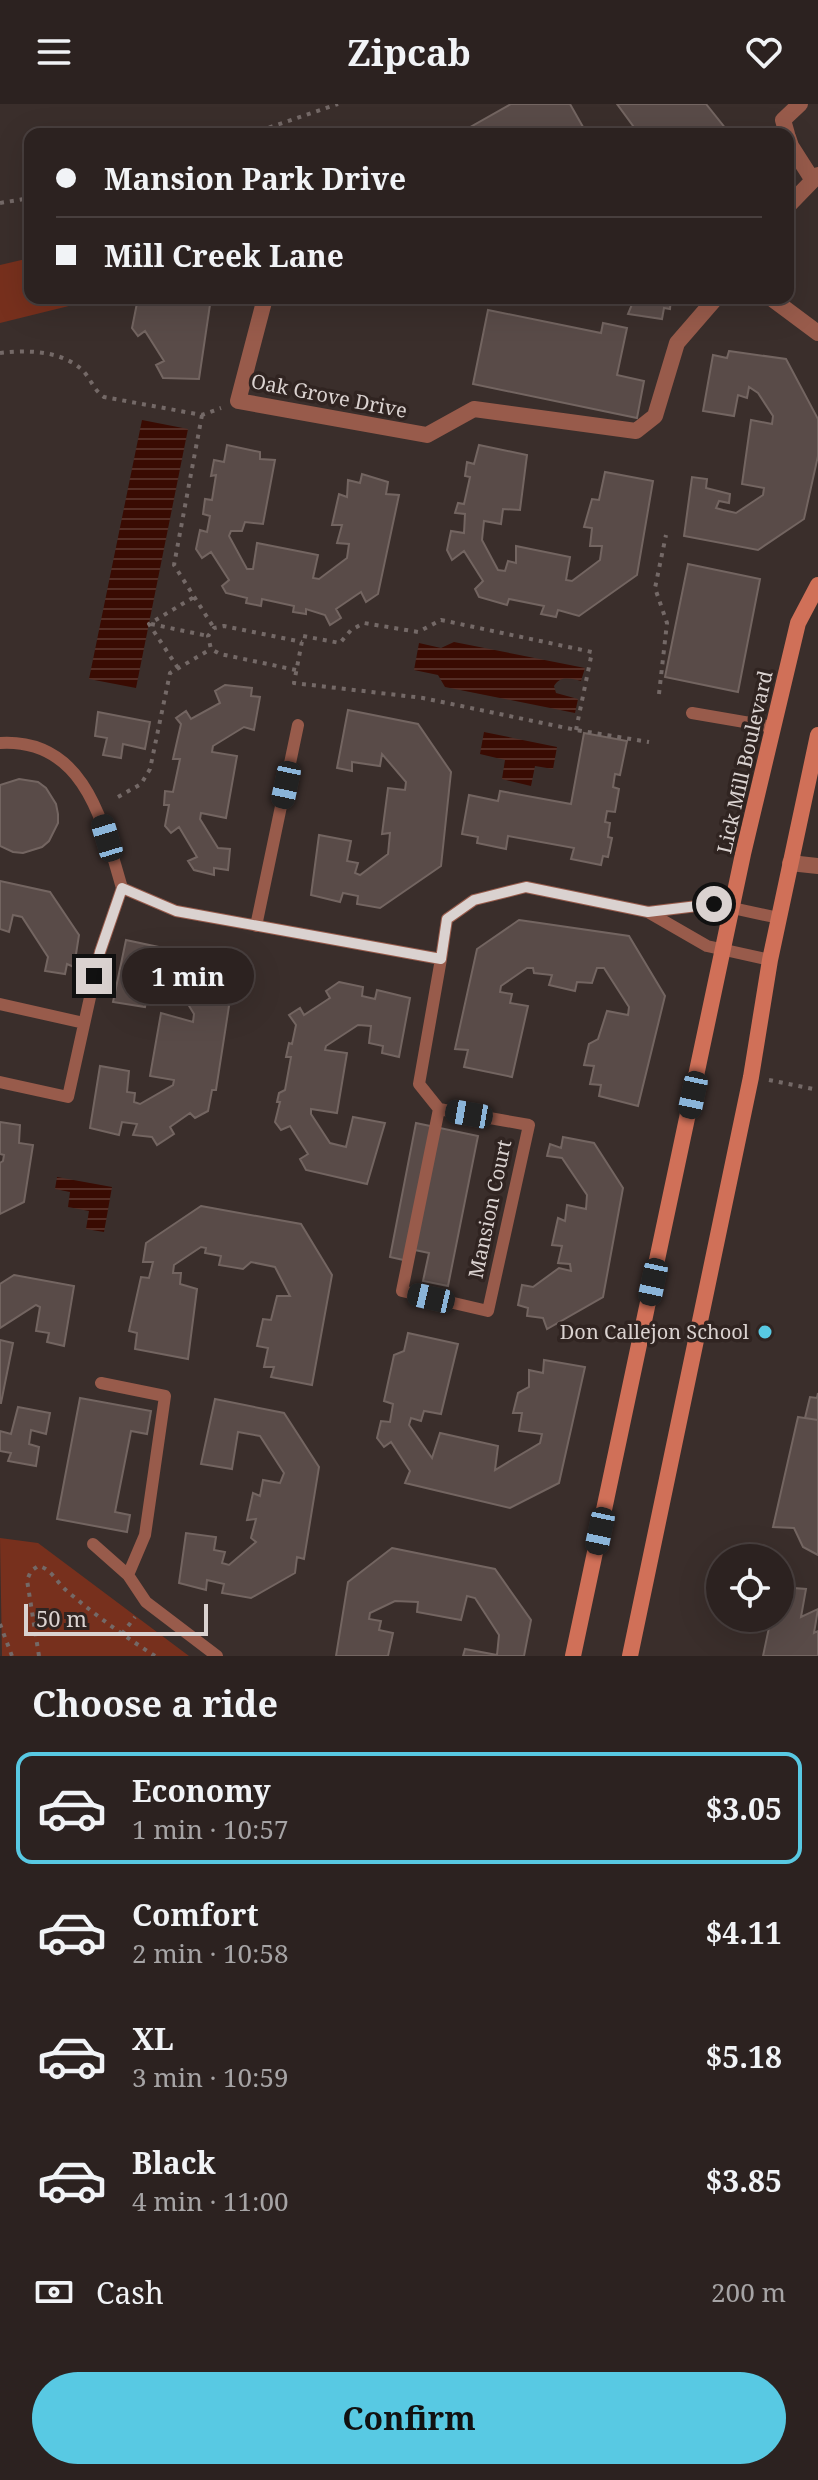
<!DOCTYPE html>
<html lang="en">
<head>
<meta charset="utf-8">
<style>
	:root { --surface:#2c2220; --page:#342a29; --text:#f1f3f6; --muted:#a6a4a5; --line:#483f3e; --accent:#58c9e3 }
	body { margin:0; font-family:"Noto Serif",serif; background:var(--page); color:var(--text); height:100vh; display:flex; flex-direction:column; font-size:30px; white-space:nowrap }
	* { box-sizing:border-box; margin:0 }
	p { font-size:26px; color:var(--muted) }
	.icon { flex:none; width:44px; height:44px; fill:none; stroke:currentColor; stroke-width:2; stroke-linecap:round; stroke-linejoin:round }
	.map { position:relative; height:1552px; overflow:hidden }
	.side { display:flex; flex-direction:column; background:var(--surface); flex:1 }
	.side>* { flex:none }
	.banner { position:absolute; left:24px; top:24px; width:770px; height:176px; border-radius:16px; box-shadow:0 8px 32px #0002,0 0 0 2px var(--line); display:grid; align-content:center; height:176px; padding:0 32px; background:var(--surface) }
	.controls { position:absolute; left:706px; top:1440px; display:grid; gap:16px }
	.controls a { display:grid; place-items:center; width:88px; height:88px; border-radius:50%; background:var(--surface); box-shadow:0 8px 32px #0002,0 0 0 2px var(--line); font-size:40px }
	.scale { position:absolute; left:24px; bottom:20px; width:184px; box-sizing:border-box; padding-left:8px; border:4px solid #dad2d0; border-top:0; font-size:22px; line-height:28px; white-space:nowrap; color:#dad2d0; -webkit-text-stroke:6px #302421; paint-order:stroke }
	.end { position:absolute; width:36px; height:36px; margin:-18px; border:10px solid #dad2d0; background:#111; box-shadow:0 0 0 4px #111 }
	.from { border-radius:50% }
	.bubble { position:absolute; height:56px; border-radius:28px; background:var(--surface); box-shadow:0 8px 32px #0002,0 0 0 2px var(--line); font-size:26px; font-weight:700; line-height:56px; text-align:center }
	.car { position:absolute; width:24px; height:48px; margin:-24px -12px; border-radius:10px; box-shadow:0 0 6px 2px #0007; background:linear-gradient(#222 24%,#8ab4d8 0 40%,#222 0 76%,#8ab4d8 0 86%,#222 0) }
	.banner b { display:flex; align-items:center; gap:28px; height:76px; font-size:30px }
	.banner b+b { border-top:2px solid var(--line) }
	.banner i { width:20px; height:20px; background:var(--text) }
	ul { padding:0; list-style:none }
	li { display:flex; align-items:center; gap:24px; height:112px; margin:0 16px 12px; padding:0 16px; border:4px solid transparent; border-radius:16px }
	li div { flex:1 }
	li b { display:block; font-size:30px }
	li em { font-style:normal; font-weight:700 }
	li.current { border-color:var(--accent) }
	li>.icon { width:72px; height:72px; stroke-width:1.5 }
	h2 { padding:0 32px; font-size:36px; line-height:96px }
	.pay { display:flex; align-items:center; gap:20px; height:88px; padding:0 32px; font-size:30px }
	.pay p { margin-inline-start:auto }
	.action { display:flex; gap:16px; margin-top:auto; padding:16px 32px }
	.action a { flex:1; height:92px; border-radius:48px; background:var(--accent); color:#111; font-size:32px; font-weight:700; line-height:92px; text-align:center }
	header { display:flex; justify-content:space-between; align-items:center; height:104px; padding:0 32px; background:var(--surface); font-size:36px; font-weight:700 }
	.map>svg:first-child { display:block }
	.park { fill:#77301d }
	.water { fill:url(#water-rules) }
	.building { fill:#594b48; stroke:#736561; stroke-width:2 }
	.lines { fill:none; stroke-linecap:round; stroke-linejoin:round }
	.path { stroke:#746967; stroke-width:4; stroke-dasharray:4 6; stroke-linecap:butt }
	.service { stroke:#985b4b; stroke-width:12 }
	.minor { stroke:#985b4b; stroke-width:16 }
	.secondary { stroke:#d07058; stroke-width:16 }
	.route { stroke:#dad2d0; stroke-width:10 }
	.poi-dot { fill:#58c9e3; stroke:#302421; stroke-width:3 }
	.labels { text-anchor:middle; stroke-width:7; stroke-linejoin:round; paint-order:stroke }
	.street-label { font-size:20px; fill:#dad2d0; stroke:#302421 }
	.poi-label { font-size:20px; fill:#dad2d0; stroke:#302421; text-anchor:end }
</style>
</head>
<body>
<header><svg class="icon" aria-label="menu" viewBox="0 0 24 24"><path d="M4 6h16M4 12h16M4 18h16"/></svg>Zipcab<svg class="icon" aria-label="heart" viewBox="0 0 24 24"><path d="M12 20l-8-8c-3-5 5-10 8-4 3-6 11-1 8 4z"/></svg></header>
<div class="map">
<svg width="818" height="1552" viewBox="0 0 818 1552">
	<defs>
		<pattern id="water-rules" width="6" height="5" patternUnits="userSpaceOnUse" patternTransform="scale(2)"><rect width="6" height="5" fill="#390b02"/><path d="M0 2.5h6" fill="none" stroke="#552e26"/></pattern>
	</defs>
	<rect width="100%" height="100%" fill="#3a2e2b"/>
	<path class="park" d="M30,154v40h50l1,5 -81,20v-58z
		M0,1434l38,5 151,113h-187z"/>
	<path class="water" d="M142,316l46,9 -52,259 -47,-9z
		M454,538l131,26 -4,13c-10,-2 -20,-6 -27,5l2,7 22,6 -3,14 -130,-26 -7,-12 -24,-5 5,-27 22,5z
		M484,628l73,15 -4,22 -18,-3 -4,20 -29,-7 3,-19 -25,-6z
		M57,1073l55,10 -8,45 -18,-3 3,-18 -21,-4 2,-15 -15,-3z"/>
	<path class="building" d="M511,0h59l17,30h-129z
		M617,0h89l24,30h-91z
		M138,194h73l-12,81 -36,-1 -7,-13 8,-4 -19,-30 -7,5 -6,-8z
		M630,194h41l-1,11 -6,-1 -2,11 -34,-5 5,-12z
		M488,206l113,23 2,-10 24,5 -10,47 27,6 -7,37 -164,-34z
		M729,247l57,8 32,60v37l-14,63 -46,31 -74,-14 8,-59 15,2 -1,9 24,6 -1,9 -10,-2 -3,7 7,2 13,3 27,-18 1,-7 -22,-4 9,-64 21,4 1,-8 -15,-23 -9,-6 -2,11 -9,-3 -4,21 -31,-5 10,-56 14,3z
		M227,341l33,7v7l15,1 -12,64 -18,-2 -3,9h-11l-2,5 18,33h6l4,-26 61,12 -5,23 6,1 28,-21 2,-14 -12,-1 5,-18h-10l7,-31 8,3 1,-17 12,3 2,-9 26,8 -2,12 13,1 -21,99 -12,8 -5,-10 -25,17 5,9 -11,7 -5,-10 -19,-6v5l-13,-2 1,-6 -32,-7 -1,7 -15,-3 1,-5 -21,-5 -4,-7 7,-6 -18,-28 -9,6 -6,-9 4,-19 7,2 3,-16 -7,-2 2,-15 7,1 4,-25 -5,1 3,-16 10,2z
		M479,341l48,10 -7,55 -17,-1 -2,15 -17,-3 -2,19 16,30 7,1 3,-10 8,2v-17l54,11 -4,23 6,1 28,-21 2,-14h-12l2,-18 -8,-1 8,-28 7,1 6,-28 48,9 -16,94 -58,41 -21,-6 -2,7 -15,-3 3,-8 -35,-7 -2,6 -28,-8 -4,-8 8,-8 -19,-30 -12,9 -5,-10 4,-19 13,2 1,-19 -10,-1 3,-10 6,1 6,-27 -5,-1 2,-14 7,2z
		M688,460l72,15 -22,113 -73,-15z
		M225,581l27,3 -1,8 9,1 -6,33 -10,-3 -31,19 -1,6 25,4 -11,62 -25,-5 -1,6 18,29 12,1 -2,21 -14,-2v7l-20,-5 -6,-9 9,-4 -18,-30 -8,6 -6,-7 4,-21h-5l1,-14 8,1 7,-33h-7l8,-35 -5,-6 10,-7 5,8 29,-16 -5,-12z
		M348,606l70,14 33,48 -10,94 -61,42 -23,-4 1,-8 -15,-3 -3,9 -29,-7 8,-60 32,6 -4,20 11,2 -3,10 5,2 28,-21 2,-21 -8,1 6,-46 17,2 1,-8 -24,-28 -2,12 -28,-4v9l-15,-3z
		M98,608l52,10 -5,27 -22,-5 -2,14 -18,-3 4,-17 -12,-2z
		M584,629l43,8 -7,34 -5,-1 -2,13 6,2 -4,23 -8,-1 -2,11 5,1 -2,14 4,1 -4,19 -5,-1 -2,9 -30,-6 3,-11 -66,-12 -2,13 -29,-6 1,-6 -16,-3 7,-39 29,6 2,-10 71,13z
		M19,675l19,3 8,6 10,16 2,10v9l-9,18 -7,6 -19,6 -10,-1 -13,-6v-61z
		M0,777l50,11 29,43 -5,32 -7,-3 -2,10 -20,-3 3,-14 -26,-40 -9,-2 -4,17 -9,-3z
		M519,816l110,16 36,60 -27,110 -39,-10 2,-11 -11,-1 4,-18 -10,-1 5,-21 9,-5 9,-28 21,4 1,-8 -25,-39h-7l-5,15 -15,-1 -2,9 -26,-6 3,-10 -18,-2 -1,-5h-6l-26,18 -1,6 12,2 -2,9 18,3 -16,71 -48,-10 4,-17 -13,-1 22,-100z
		M126,836l70,15 33,51 -13,84h-4l-4,21 -13,7 -5,-5 -20,14 4,7 -17,11 -5,-8 -19,-2 4,-11 -15,-2 -3,13 -29,-7 10,-62 29,5 -2,21 8,1 -1,9 6,2 33,-19 1,-5 -24,-4 11,-63 32,9 1,-8 -22,-36 -20,-6 -7,35 -32,-5z
		M339,878l24,5 -1,9 13,3 2,-9 33,8 -11,59 -17,-4 1,-7 -14,-3 2,-17 -13,-1 -32,21 -1,4 22,3 -10,60 -26,-4v5l19,29 16,4 7,-30 32,6 -18,61 -61,-14 -6,-11 8,-5 -18,-28 -9,4 -6,-8 5,-20h-3l2,-9 6,-3 6,-33h-5l3,-14 3,1 4,-19 -7,-10 11,-7 4,7 26,-17 -4,-7z
		M0,1018l20,3 -1,18 14,2 -9,57 -24,12v-51l3,-2 1,-6 -4,-1z
		M416,1019l62,13 -30,150 -25,-5 6,-28 -19,-4 -2,12 -18,-4z
		M563,1033l31,6 29,45 -20,109 -56,32 -4,-11 -16,-2 1,-8 -10,-3 4,-20 11,2 26,-19 12,3 -1,-7 -12,-1 4,-17 -10,-1 6,-27 7,3 2,-16 19,4 1,-14 -25,-37 -15,-2 3,-12 11,4z
		M201,1102l100,18 31,51 -20,110 -41,-8 3,-10h-10l4,-19 -11,-2 6,-27 8,1 6,-24h13l-15,-29 -24,-5 -8,7 -24,-4 2,-9 -16,-3 1,-5 -5,-1 -27,18 -1,8h8l-1,11 17,5 -9,70 -53,-10 2,-16 -8,-2 12,-54 8,1 4,-16h-10l3,-19z
		M14,1171l60,11 -10,60 -17,-4 2,-9 -13,-2 4,-24 -4,-2 -36,23v-44z
		M408,1229l50,11 -17,70 -17,-3 -3,10 -10,-3 -2,7 23,33 8,-25 58,13 -3,24 45,-27 2,-9 -23,-3 3,-18h-9l5,-20 11,-6v-17l14,3 1,-13 41,7 -26,116 -49,25 -105,-25 5,-12 -19,-29 -7,5 -7,-9 4,-17 9,1 3,-18 -9,-3 10,-46 10,-4z
		M0,1236l13,3 -12,60h-1z
		M818,1289v27l-13,-2 5,-21 7,1z
		M80,1294l71,13 -4,23 -16,-3 -16,81 15,3 -3,17 -70,-13z
		M215,1295l69,14 35,54 -15,92 -7,-2 -2,16 -44,25 -29,-5 2,-9 -17,-4 -1,10 -27,-7 7,-50 30,4 -2,13 11,2 -3,11 7,2 27,-23 -5,-4 5,-19 -9,1 6,-27 7,3 3,-16 17,3 4,-10 -24,-37 -22,-4 -6,37 -31,-5z
		M18,1303l32,6 -4,21 -15,-4 -2,14 10,3 -3,19 -28,-5 3,-8 -11,-2v-20l11,3z
		M798,1313l20,3v135l-15,-8 -9,-19 -21,-1z
		M392,1444l103,21 36,51 -7,36h-61l2,-7 32,6 2,-20 -24,-37 -8,-2 -6,24 -44,-8 1,-10 -23,-1 -25,12 -1,6 12,2 -2,9 14,3 -5,23h-52l12,-74z
		M780,1483l26,2 -5,28 17,-8 -4,24 4,-2v25h-55l8,-38h9z"/>
	<g class="lines">
		<path class="path" d="M250,30l88,-30
			M0,99l30,-5
			M0,249c26,-3 58,-3 80,15 10,8 13,22 24,29l98,18 19,-7
			M202,311l-28,150 40,63
			M151,520l57,12
			M178,564l-29,-44 45,-27
			M296,566l-76,-16 -9,-5 -3,-13 6,-8 10,-2 78,16
			M659,590l8,-71 -12,-35 11,-53
			M576,626l16,-78 -151,-32 -23,12 -54,-9 -13,7 -11,13 -37,-7 -9,47 129,15 153,32 73,12
			M118,693l23,-13 9,-15 20,-96 41,-24
			M769,976l49,10
			M0,1520l12,32
			M122,1530l13,-17
			M39,1552l-12,-76 4,-9 7,-5c13,2 19,17 29,25 28,24 57,45 88,65"/>
		<path class="service" d="M692,609l81,14
			M0,639c85,-5 103,80 122,145l54,23 265,48 6,-40 27,-19 52,-13 122,25 59,34 63,14
			M648,808l66,-8 65,14
			M256,822l42,-201
			M0,900l84,19
			M0,978l68,15 32,-145 22,-64
			M439,1005l-37,182 86,20 41,-186 -90,-16 -20,-25 22,-125
			M101,1279l64,13 -20,139 -17,40
			M93,1440l35,31 18,27 71,54"/>
		<path class="minor" d="M787,30l-4,-14 17,-16
			M788,33l3,9 21,33
			M788,102l30,-31
			M265,194l-27,103 189,34 47,-26 162,22 19,-15 22,-73 39,-45
			M741,194h12
			M771,194l47,35
			M790,759l28,3"/>
		<path class="secondary" d="M573,1552l170,-802 55,-231 20,-38
			M630,1552l121,-579 19,-117 48,-225"/>
	</g>
	<g class="lines">
		<path class="route" d="M94,872l6,-24 22,-64 54,23 265,48 6,-40 27,-19 52,-13 122,25 66,-8"/>
	</g>
	<circle class="poi-dot" cx="765" cy="1228" r="8"/>
	<g class="labels">
		<g class="street-label">
			<text transform="translate(329 292) rotate(11)" y="7">Oak Grove Drive</text>
			<text transform="translate(745 658) rotate(-77)" y="7">Lick Mill Boulevard</text>
			<text transform="translate(490 1105) rotate(-78)" y="7">Mansion Court</text>
		</g>
		<g class="poi-label">
			<text x="749" y="1235">Don Callejon School</text>
		</g>
	</g>
</svg>
<div class="controls">
<a><svg class="icon" aria-label="locate" viewBox="0 0 24 24"><circle cx="12" cy="12" r="6"/><path d="M12 2v4M12 18v4M2 12h4M18 12h4"/></svg></a>
</div>
<div class="scale">50 m</div>
<i class="end from" style="left:714px;top:800px"></i>
<i class="end" style="left:94px;top:872px"></i>
<div class="bubble" style="left:122px;top:844px;width:132px">1 min</div>
<i class="car" style="left:286px;top:681px;rotate:192deg"></i>
<i class="car" style="left:107px;top:734px;rotate:343deg"></i>
<i class="car" style="left:693px;top:991px;rotate:192deg"></i>
<i class="car" style="left:469px;top:1010px;rotate:280deg"></i>
<i class="car" style="left:653px;top:1178px;rotate:192deg"></i>
<i class="car" style="left:431px;top:1194px;rotate:283deg"></i>
<i class="car" style="left:600px;top:1427px;rotate:192deg"></i>
<div class="banner">
<b><i class="from"></i>Mansion Park Drive</b>
<b><i></i>Mill Creek Lane</b>
</div>
</div>
<section class="side">
<h2>Choose a ride</h2>
<ul>
<li class="current"><svg class="icon" aria-label="car" viewBox="0 0 24 24"><path d="M5 17H2v-5l4-1 3-4h7l3 4 3 1v5h-3M9 17h6M6 11h13"/><circle cx="7" cy="17" r="2"/><circle cx="17" cy="17" r="2"/></svg><div><b>Economy</b><p>1 min · 10:57</p></div><em>$3.05</em></li>
<li><svg class="icon" aria-label="car" viewBox="0 0 24 24"><path d="M5 17H2v-5l4-1 3-4h7l3 4 3 1v5h-3M9 17h6M6 11h13"/><circle cx="7" cy="17" r="2"/><circle cx="17" cy="17" r="2"/></svg><div><b>Comfort</b><p>2 min · 10:58</p></div><em>$4.11</em></li>
<li><svg class="icon" aria-label="car" viewBox="0 0 24 24"><path d="M5 17H2v-5l4-1 3-4h7l3 4 3 1v5h-3M9 17h6M6 11h13"/><circle cx="7" cy="17" r="2"/><circle cx="17" cy="17" r="2"/></svg><div><b>XL</b><p>3 min · 10:59</p></div><em>$5.18</em></li>
<li><svg class="icon" aria-label="car" viewBox="0 0 24 24"><path d="M5 17H2v-5l4-1 3-4h7l3 4 3 1v5h-3M9 17h6M6 11h13"/><circle cx="7" cy="17" r="2"/><circle cx="17" cy="17" r="2"/></svg><div><b>Black</b><p>4 min · 11:00</p></div><em>$3.85</em></li>
</ul>
<div class="pay"><svg class="icon" aria-label="cash" viewBox="0 0 24 24"><path d="M3 7h18v10H3z"/><circle cx="12" cy="12" r="2"/></svg>Cash<p>200 m</p></div>
<div class="action"><a>Confirm</a></div>
</section>
</body>
</html>
